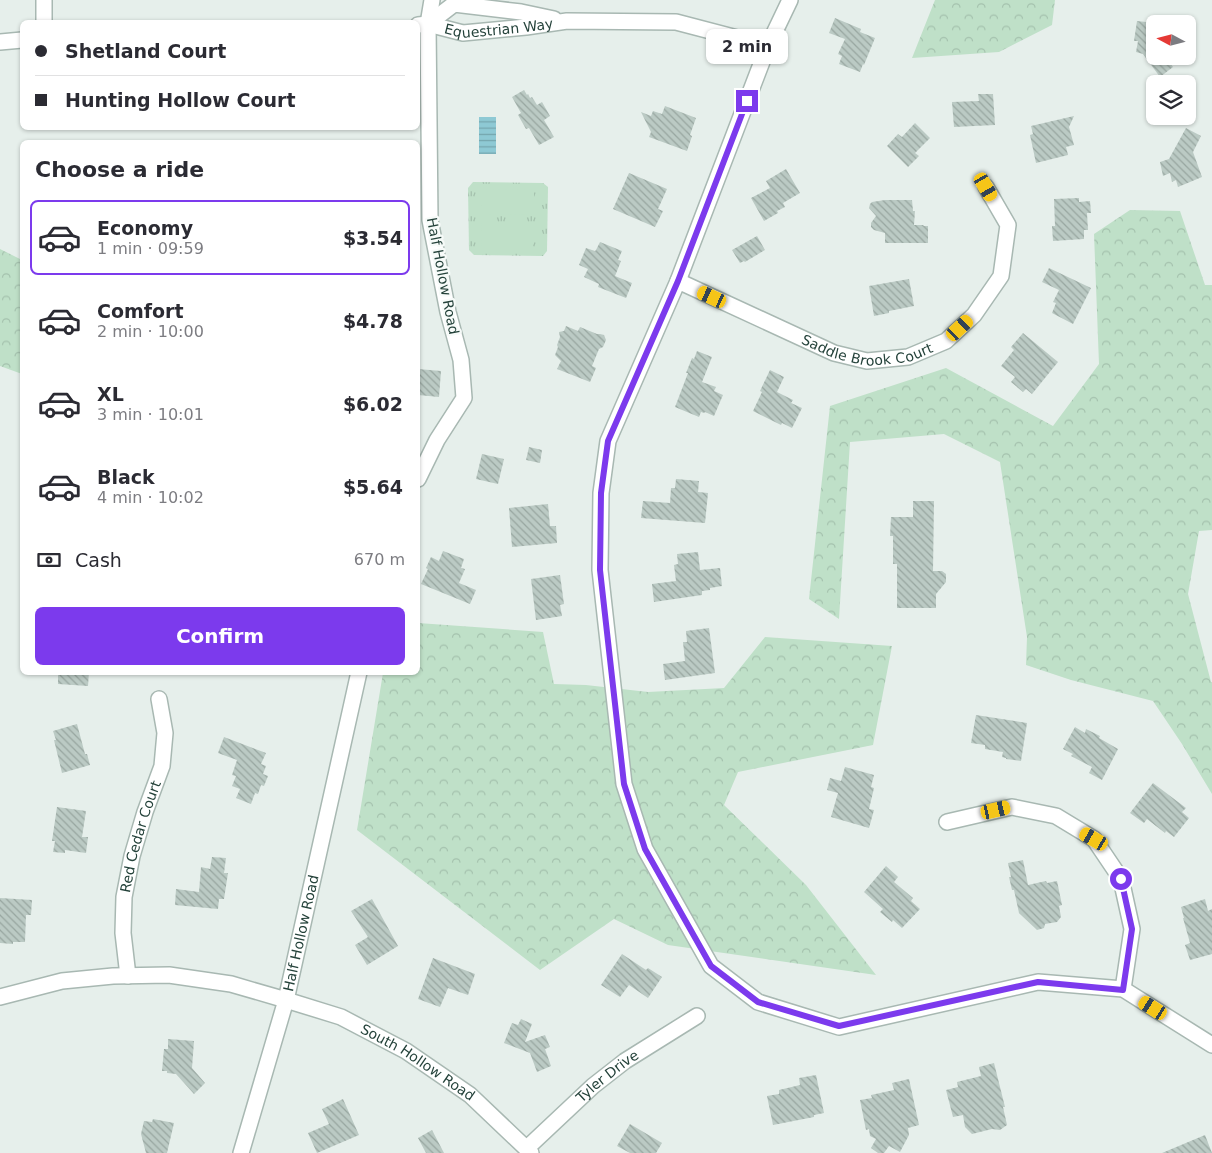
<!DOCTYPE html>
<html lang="en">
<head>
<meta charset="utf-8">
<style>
	:root { --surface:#fff; --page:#f7f7f7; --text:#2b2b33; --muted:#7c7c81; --line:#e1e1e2; --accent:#7c3aed }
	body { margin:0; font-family:"DejaVu Sans",sans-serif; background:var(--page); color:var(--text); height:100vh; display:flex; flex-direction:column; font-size:19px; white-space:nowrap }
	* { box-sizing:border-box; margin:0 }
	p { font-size:16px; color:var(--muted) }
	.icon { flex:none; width:28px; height:28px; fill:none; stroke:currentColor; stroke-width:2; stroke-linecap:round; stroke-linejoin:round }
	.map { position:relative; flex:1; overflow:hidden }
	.drawer { position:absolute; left:20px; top:140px; width:400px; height:535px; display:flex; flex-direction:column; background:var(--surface); border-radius:8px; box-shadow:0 1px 4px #0004 }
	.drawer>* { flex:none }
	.hud { position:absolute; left:20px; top:20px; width:400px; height:110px; border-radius:8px; box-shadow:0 1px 4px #0004; display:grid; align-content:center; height:110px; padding:0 15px; background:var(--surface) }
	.needle { width:32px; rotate:277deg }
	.buttons { position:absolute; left:1146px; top:15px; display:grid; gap:10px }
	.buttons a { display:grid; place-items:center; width:50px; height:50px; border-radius:8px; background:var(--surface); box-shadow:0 1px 4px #0004; font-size:25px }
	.end { position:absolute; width:22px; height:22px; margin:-11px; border:6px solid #7c3aed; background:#fff; box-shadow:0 0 0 2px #fff }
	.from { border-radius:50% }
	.bubble { position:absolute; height:35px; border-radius:8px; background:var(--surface); box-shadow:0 1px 4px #0004; font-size:16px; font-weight:700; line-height:35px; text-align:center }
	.car { position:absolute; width:15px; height:30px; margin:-15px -8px; border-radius:6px; box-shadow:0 0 4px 1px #0007; background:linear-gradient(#f5c518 24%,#345 0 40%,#f5c518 0 76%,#345 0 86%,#f5c518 0) }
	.hud b { display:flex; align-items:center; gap:18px; height:48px; font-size:19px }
	.hud b+b { border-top:1px solid var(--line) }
	.hud i { width:12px; height:12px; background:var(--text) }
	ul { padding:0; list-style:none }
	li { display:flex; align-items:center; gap:15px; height:75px; margin:0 10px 8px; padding:0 5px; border:2px solid transparent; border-radius:8px }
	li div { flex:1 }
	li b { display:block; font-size:19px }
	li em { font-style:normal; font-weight:700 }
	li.selected { border-color:var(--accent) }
	li>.icon { width:45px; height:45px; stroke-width:1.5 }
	h2 { padding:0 15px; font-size:22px; line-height:60px }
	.pay { display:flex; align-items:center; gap:12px; height:55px; padding:0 15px; font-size:19px }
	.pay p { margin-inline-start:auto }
	.button { display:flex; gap:10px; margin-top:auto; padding:10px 15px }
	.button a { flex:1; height:58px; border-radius:8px; background:var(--accent); color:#fff; font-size:20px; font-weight:700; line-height:58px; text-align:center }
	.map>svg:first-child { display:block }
	.forest { fill:url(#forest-crowns) }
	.park { fill:url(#park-tufts) }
	.garden { fill:#bfe0c8 }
	.water { fill:url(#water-rules) }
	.building { fill:url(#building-back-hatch) }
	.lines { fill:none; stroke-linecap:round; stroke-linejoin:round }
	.minor-casing { stroke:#a8b8b2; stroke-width:18 }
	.minor { stroke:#fff; stroke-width:15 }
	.route { stroke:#7c3aed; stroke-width:6 }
	.labels { text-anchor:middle; stroke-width:4.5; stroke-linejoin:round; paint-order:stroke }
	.street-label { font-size:14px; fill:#24423a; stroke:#f7fbf9 }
</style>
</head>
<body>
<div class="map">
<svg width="1212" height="1153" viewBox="0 0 1212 1153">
	<defs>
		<pattern id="forest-crowns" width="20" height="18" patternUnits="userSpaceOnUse" patternTransform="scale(1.25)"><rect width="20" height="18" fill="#bfe0c8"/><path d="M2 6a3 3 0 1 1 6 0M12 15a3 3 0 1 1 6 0" fill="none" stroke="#a4c1ad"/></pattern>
		<pattern id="park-tufts" width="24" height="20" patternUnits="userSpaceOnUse" patternTransform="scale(1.25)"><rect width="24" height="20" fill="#bfe0c8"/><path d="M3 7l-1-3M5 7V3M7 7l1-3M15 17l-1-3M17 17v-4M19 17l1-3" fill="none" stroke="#a4c1ad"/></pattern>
		<pattern id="water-rules" width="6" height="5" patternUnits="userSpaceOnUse" patternTransform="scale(1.25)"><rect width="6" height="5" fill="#8ec9d4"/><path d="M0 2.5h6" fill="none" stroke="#74a5ad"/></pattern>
		<pattern id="building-back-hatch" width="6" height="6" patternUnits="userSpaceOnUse" patternTransform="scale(1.25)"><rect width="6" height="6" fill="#bbcac4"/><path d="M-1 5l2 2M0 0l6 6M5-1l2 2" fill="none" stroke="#98a6a0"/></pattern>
	</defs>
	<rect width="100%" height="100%" fill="#e6efeb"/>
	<path class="forest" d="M935,0h120l-3,25 -53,27 -87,6z
		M1130,210l50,1 25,74h7v245l-13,1 -11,63 23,88h1v112l-30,-50 -29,-43 -82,-21 -45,-15 1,-28 -27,-175 -56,-28 -94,8 -11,177 -30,-20 21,-193 116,-38 107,58 46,-62 -5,-130z
		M0,249l22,11v114l-22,-8z
		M418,623l125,9 11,52 32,1 62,7 76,-4 41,-51 127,9 -19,99 -135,27 -14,33 82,80 70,90 -208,-30 -54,-26 -74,51 -183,-140 26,-157 35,-1z"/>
	<path class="park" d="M473,182l70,1 5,4 -1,64 -4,5 -69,-1 -5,-5 -1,-62z"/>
	<path class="garden" d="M482,189l52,1v25l-52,-1z
		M482,222h51v25h-52z"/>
	<path class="water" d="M479,117h17v37h-17z"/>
	<path class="building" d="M835,18l26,11 -1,3 15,6 -11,27 -1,-1 -3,8 -21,-8 3,-8 -4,-2 7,-15 -16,-6z
		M1137,21l18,2v33h10l8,11 -13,10 -17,-23 -7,-2 2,-11h-4z
		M524,90l3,5 1,-1 2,4 2,-1 5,8 5,-3 8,14 -6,4 10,17 -15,8 -10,-17 -3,1 -8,-14 3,-2 -9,-16z
		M978,94h15l2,31 -41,2 -2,-25 27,-1z
		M665,106l31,12 -6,17 2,1 -5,15 -38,-14 2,-5 -10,-20 10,4 2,-5 9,3z
		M1074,116l-5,11 5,18 -8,2 2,8 -32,8 -6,-28 3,-1 -2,-8z
		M915,123l15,15 -15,15 4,3 -11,11 -21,-21 11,-12 4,3z
		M1186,128l15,8 -8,16 9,25 -24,10 -2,-7 -4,2 -2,-9 -7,3 -3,-14 9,-3z
		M786,169l14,24 -17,10 2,4 -8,4 1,2 -14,8 -13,-23 19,-10 -4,-7z
		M629,173l38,16 -9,20 5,2 -8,16 -42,-18z
		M1079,198v4l11,-1 1,12h-4l1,17h-4v9l-31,2 -1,-15h3l-1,-27z
		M885,200h27l1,11h2l-1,14h10l-1,1h5v17h-43v-10l-11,-3 -3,-3v-4l5,-7 -7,-8 1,-4 2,-2z
		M757,236l8,14 -20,12 -1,-1 -4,2 -8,-13z
		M600,242l22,9 -4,9 3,1 -6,15 17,7 -6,15 -28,-11 1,-3 -15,-7 4,-8 -9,-4 7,-17 9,3 1,-1z
		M1049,268l42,20 -18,36 -21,-11 4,-10 -3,-1 6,-12 -17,-8z
		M909,279l5,27 -25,5v2l-15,3 -5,-30z
		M566,326l12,5 2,-4 17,7h3l4,1 2,5 -3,7 -4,2 -7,17 4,2 -6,14 -33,-13 4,-8 -6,-6 3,-8 -1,-2 3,-8 -1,-5 5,-1z
		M1023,333l35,29 -26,32 -6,-5 -3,3 -12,-10 4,-5 -14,-11 13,-16 -3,-3z
		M697,351l15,6 -10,25 14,5 -2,4 9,4 -9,21 -9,-4 -1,1 -3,-1 -2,5 -24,-10 13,-34h-2l6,-15 2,1z
		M418,369l23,2 -2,26 -21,-2z
		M770,370l14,7 -7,15 16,8 -2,3 11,5 -10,20 -10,-5 -1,2 -28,-14 9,-19 -2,-1z
		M529,447l13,3 -2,13 -14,-3z
		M482,454l22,5 -6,25 -22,-5z
		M676,479l23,2 -1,11 10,1 -3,30 -64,-5 2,-17 27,2 1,-15h4z
		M913,501h21l-1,70h9l4,3v8l-10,12v14h-39v-44h-4v-28h-3l1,-19h22z
		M548,504l2,22h6l1,17 -45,4 -3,-39z
		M443,551l21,8 -3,9 4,1 -6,14 17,7 -6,14 -49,-20 7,-15 -2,-1 5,-11 8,4z
		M698,552l2,18 20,-2 2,18 -12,2v2l-8,1v4l-48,7 -2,-18 24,-3 -2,-16 4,-1 -1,-10z
		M560,575l4,29 -4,1 2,11 -26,4 -5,-41z
		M709,628l6,45 -50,7 -2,-16 22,-3 -2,-19h4l-1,-11z
		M58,672h31l-1,14 -30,-2z
		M976,715l51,8 -6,38 -15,-2v-1l-4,-1 1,-5 -18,-3v-4l-14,-2z
		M77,724l8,30h2l3,11 -28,8 -8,-33h2l-3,-9z
		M1075,727l10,6 1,-4 14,7 -1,2 19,11 -16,31 -13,-7 3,-6 -21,-11 2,-2 -10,-5z
		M224,737l42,16 -5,11 5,2 -3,8 5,2 -4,10 -3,-1 -3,9 -3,-1 -4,11 -15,-6 4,-9 -8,-3 4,-10 -4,-1 5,-15 -19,-7z
		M845,767l29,8 -3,12 3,1 -5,21 5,1 -5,18 -38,-11 7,-24 -11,-3 3,-12 11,3z
		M1153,783l33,25 -4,4 7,6 -15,19 -8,-6 -1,2 -18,-14 -3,4 -14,-10z
		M57,807l29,4 -4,26h6l-2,16 -21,-3v3l-12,-1 2,-11h-3z
		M212,857l14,1 -2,15h4l-4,26h-5l-1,10 -43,-4 1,-16 23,3 2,-25 9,2z
		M1023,860l5,25 18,-4 1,2 10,-2 5,24 -3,1 2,11 -4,5 -12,2 -1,4 -7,2 -18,-17 -5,-23h-2l-3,-13h2l-3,-14z
		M886,866l12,11 -4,5 19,16 -2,3 9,8 -18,19 -9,-8 -1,2 -12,-10 3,-3 -19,-17z
		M0,898l32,2 -1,15h-5l-1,27h-12v2l-13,-1z
		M372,899l26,47 -31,19 -12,-20 13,-8 -17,-26z
		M1205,899l3,12 4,-2v45l-22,6 -5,-15 5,-2 -7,-25h1l-3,-11z
		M622,954l24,16 2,-2 14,9 -14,21 -19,-13 -9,12 -19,-12z
		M433,958l42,16 -7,21 -20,-7 -8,19 -22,-8z
		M521,1019l11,5 -7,18 20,-7 5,12 -5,2 6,17 -14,6 -7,-19 -26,-10 8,-20 6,2z
		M168,1039l26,2 -2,27 13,15 -11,11 -18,-20 -9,-1v-2h-5l2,-22h4z
		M994,1063l11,44h-2l4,18 -7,5 -8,-1 -20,5 -7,-7 -2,-12 -10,2 -7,-27 12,-3 -1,-5 24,-6 -2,-9z
		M816,1075l8,38 -10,2v2l-41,8 -6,-29 12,-2v-4l21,-5 -1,-7z
		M909,1079l10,46 -11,3 1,7 -9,17 -11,-6 -5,7h-6l-7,-5 5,-9 -6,-3 -1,-7 -3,1 -6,-30 12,-2 -1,-3 23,-5 -2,-7z
		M343,1099l16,36 -42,18 -9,-20 21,-9 -7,-15z
		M153,1119l21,4 -7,30h-21l-5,-19 3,-13 8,1z
		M630,1124l32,19 -6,10h-26l-13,-7z
		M432,1130l12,23h-18l-8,-15z
		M1205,1135l7,18h-50z"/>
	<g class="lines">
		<defs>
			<g id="minor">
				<path d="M44,0v22"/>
				<path d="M790,0l-22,46 -90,235 -70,160 -7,52 -1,77 24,214 21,65 66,117 47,36 81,25 199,-45 85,7 89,56"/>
				<path d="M428,24l26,-20 67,8 33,7"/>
				<path id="s1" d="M418,25l10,-1 35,9 63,-6 41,-6 109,1 92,24"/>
				<path d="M0,42l22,-2"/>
				<path id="s2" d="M678,281l156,72 33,8 41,-4 38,-16 28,-26 27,-39 7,-51 -22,-38"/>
				<path d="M418,479l19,-39 27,-42 -3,-38 -13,-48 -18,-92 -2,-196 4,-24"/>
				<path d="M947,822l65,-15 44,9 38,23 27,40 11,50 -9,60"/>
				<path id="s3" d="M128,976l-5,-43 1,-36 8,-41 13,-44 17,-46 3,-33 -6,-34"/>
				<path id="s4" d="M0,997l62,-16 51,-5 56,-1 62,9 55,16 55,17 65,34 64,44 61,58"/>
				<path id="s5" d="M527,1148l66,-62 32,-25 72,-45"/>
				<path id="s6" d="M241,1153l45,-153 73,-328"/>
			</g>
		</defs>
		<use href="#minor" class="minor-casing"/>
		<use href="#minor" class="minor"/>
	</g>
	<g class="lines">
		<path class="route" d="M747,101l-69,180 -70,160 -7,52 -1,77 24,214 21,65 66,117 47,36 81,24 199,-44 85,8 9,-61 -11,-50"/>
	</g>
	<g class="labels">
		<g class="street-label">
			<text dy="5" stroke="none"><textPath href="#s1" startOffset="82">Equestrian Way</textPath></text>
			<text transform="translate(443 276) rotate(79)" y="5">Half Hollow Road</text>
			<text dy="5" stroke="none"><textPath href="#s2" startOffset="205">Saddle Brook Court</textPath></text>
			<text dy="5" stroke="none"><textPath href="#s3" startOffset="142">Red Cedar Court</textPath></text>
			<text dy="5" stroke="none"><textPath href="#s6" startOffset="228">Half Hollow Road</textPath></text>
			<text dy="5" stroke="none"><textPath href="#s4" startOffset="438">South Hollow Road</textPath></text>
			<text dy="5" stroke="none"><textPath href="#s5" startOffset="108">Tyler Drive</textPath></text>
		</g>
	</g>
</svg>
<div class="buttons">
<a><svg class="needle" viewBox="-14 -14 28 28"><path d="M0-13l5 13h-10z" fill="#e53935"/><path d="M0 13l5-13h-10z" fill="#7c7c81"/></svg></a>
<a><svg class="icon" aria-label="layers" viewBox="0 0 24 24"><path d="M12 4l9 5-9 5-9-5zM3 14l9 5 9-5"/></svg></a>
</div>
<i class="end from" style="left:1121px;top:879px"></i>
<i class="end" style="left:747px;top:101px"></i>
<div class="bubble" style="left:706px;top:29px;width:82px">2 min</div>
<i class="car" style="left:986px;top:187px;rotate:150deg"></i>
<i class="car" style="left:712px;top:297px;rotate:295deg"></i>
<i class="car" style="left:960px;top:328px;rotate:47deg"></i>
<i class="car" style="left:996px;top:810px;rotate:77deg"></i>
<i class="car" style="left:1094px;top:839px;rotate:300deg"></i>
<i class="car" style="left:1153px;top:1008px;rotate:302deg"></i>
<div class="hud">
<b><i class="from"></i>Shetland Court</b>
<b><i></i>Hunting Hollow Court</b>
</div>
<section class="drawer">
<h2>Choose a ride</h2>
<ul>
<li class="selected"><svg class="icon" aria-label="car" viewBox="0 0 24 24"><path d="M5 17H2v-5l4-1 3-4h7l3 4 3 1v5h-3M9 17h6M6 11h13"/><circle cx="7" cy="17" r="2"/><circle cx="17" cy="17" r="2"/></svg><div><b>Economy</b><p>1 min · 09:59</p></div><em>$3.54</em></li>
<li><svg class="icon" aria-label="car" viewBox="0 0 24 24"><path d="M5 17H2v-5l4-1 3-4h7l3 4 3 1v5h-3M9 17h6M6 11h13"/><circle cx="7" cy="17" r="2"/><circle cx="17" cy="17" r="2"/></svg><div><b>Comfort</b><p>2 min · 10:00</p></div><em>$4.78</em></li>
<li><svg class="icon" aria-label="car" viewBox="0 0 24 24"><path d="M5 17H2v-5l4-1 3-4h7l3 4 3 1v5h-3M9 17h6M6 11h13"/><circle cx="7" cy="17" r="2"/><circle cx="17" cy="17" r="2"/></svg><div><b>XL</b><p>3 min · 10:01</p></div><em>$6.02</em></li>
<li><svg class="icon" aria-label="car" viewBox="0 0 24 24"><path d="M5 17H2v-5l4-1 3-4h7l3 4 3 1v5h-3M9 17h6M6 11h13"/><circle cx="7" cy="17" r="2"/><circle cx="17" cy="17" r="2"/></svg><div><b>Black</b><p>4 min · 10:02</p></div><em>$5.64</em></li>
</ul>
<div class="pay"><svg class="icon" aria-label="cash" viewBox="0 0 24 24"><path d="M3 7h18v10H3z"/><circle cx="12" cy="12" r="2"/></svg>Cash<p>670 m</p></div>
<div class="button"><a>Confirm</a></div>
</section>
</div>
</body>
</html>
